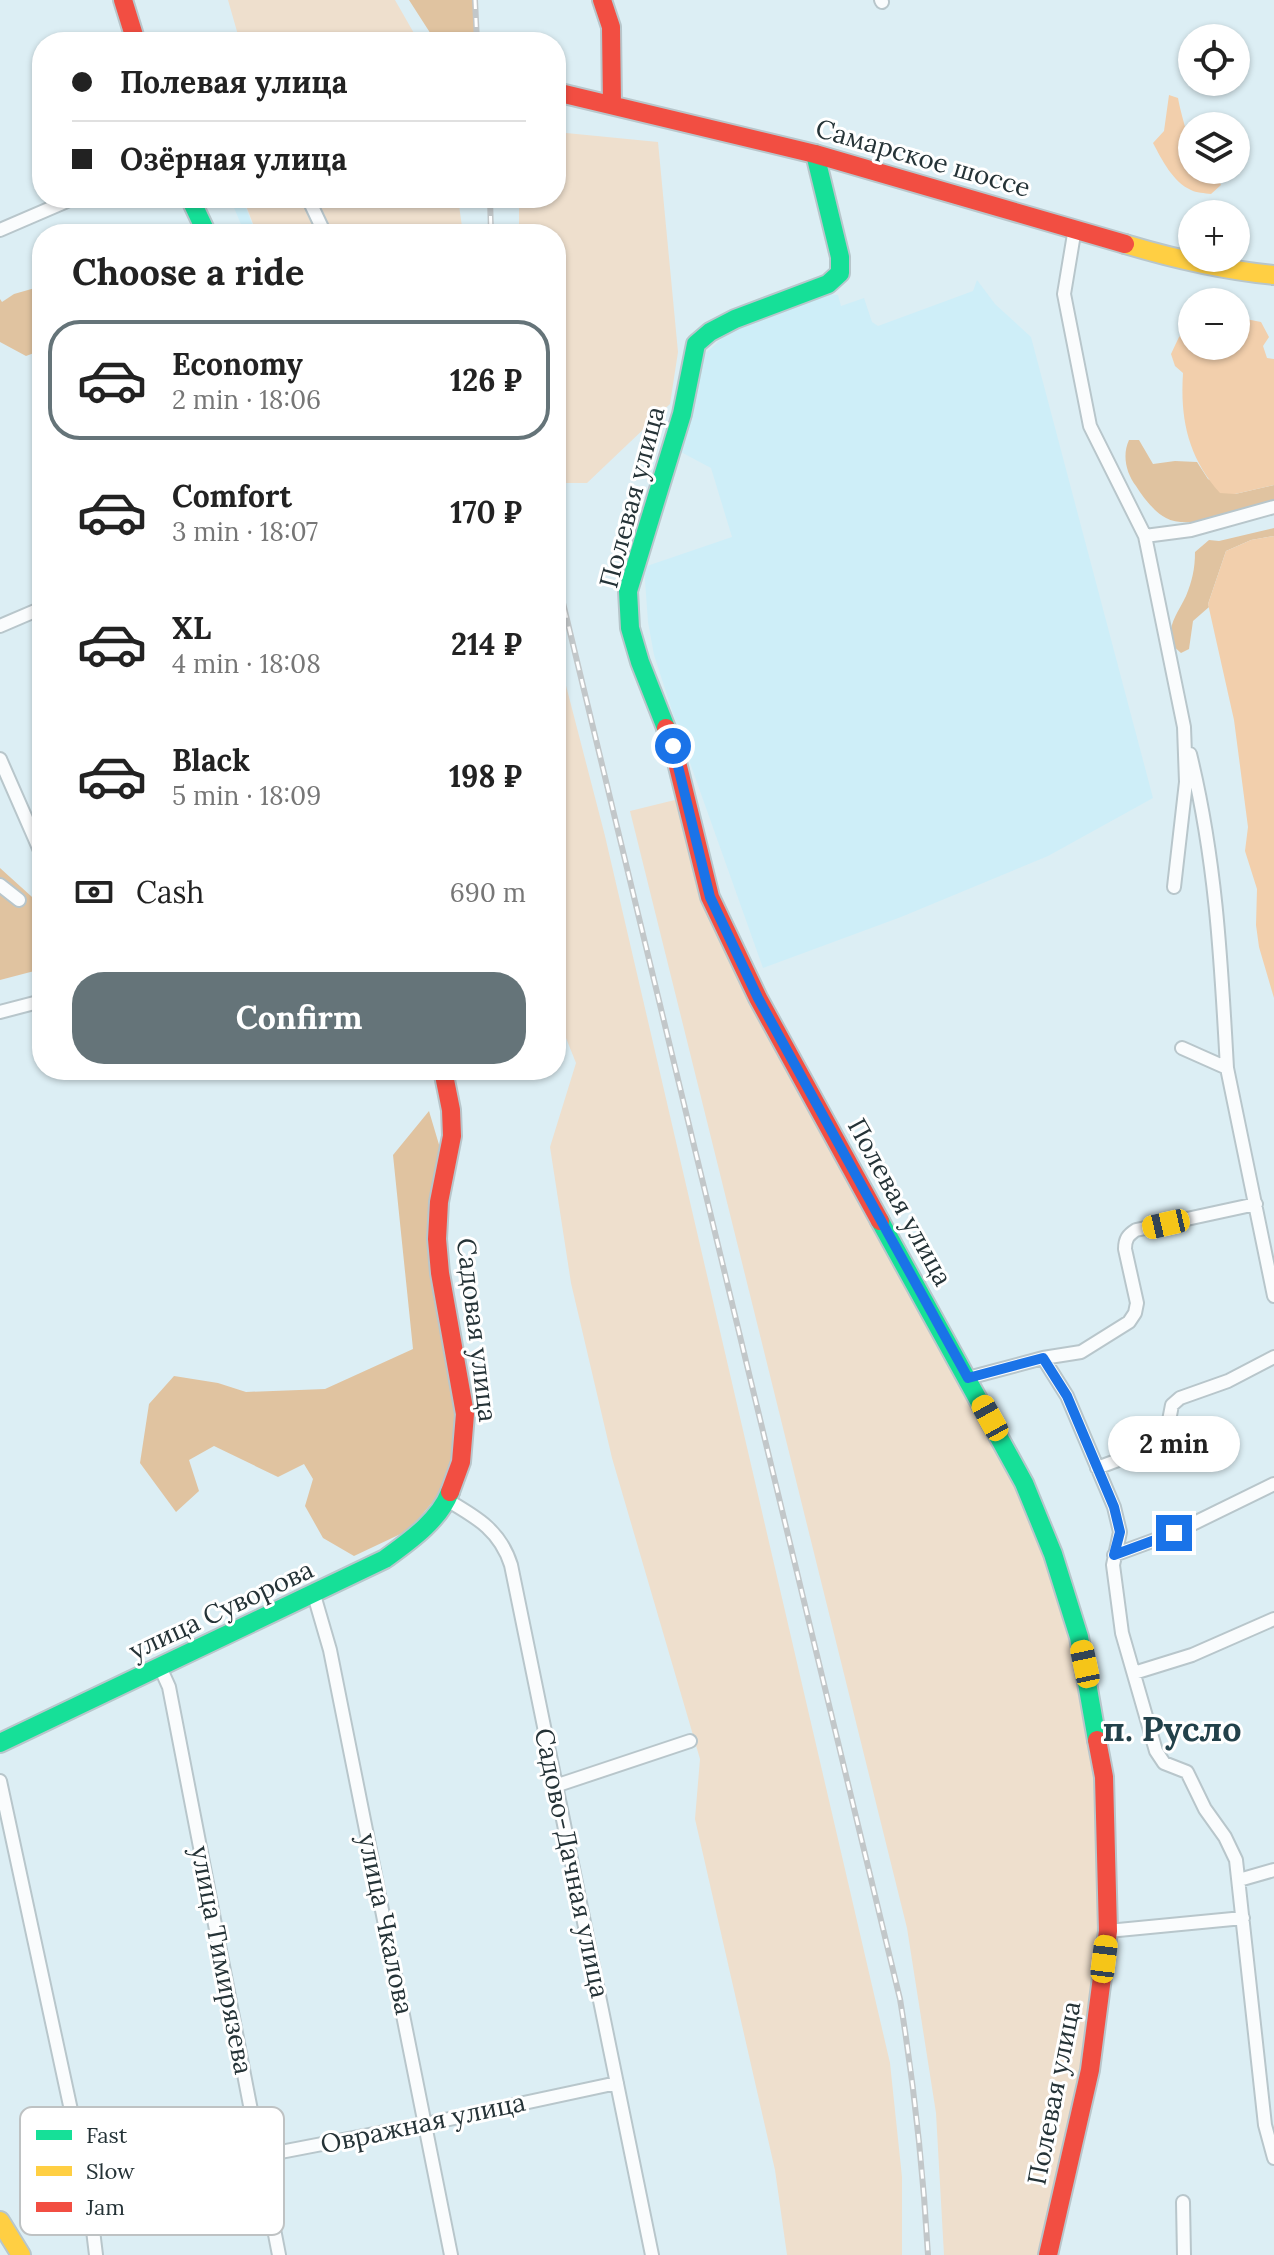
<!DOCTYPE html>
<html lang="en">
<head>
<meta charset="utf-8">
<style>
	:root { --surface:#fff; --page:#f2f2f2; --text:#222; --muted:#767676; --line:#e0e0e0; --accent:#657479 }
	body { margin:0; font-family:Lora,serif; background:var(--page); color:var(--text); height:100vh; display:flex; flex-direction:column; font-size:30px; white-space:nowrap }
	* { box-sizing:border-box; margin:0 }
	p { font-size:26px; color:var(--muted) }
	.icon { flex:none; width:44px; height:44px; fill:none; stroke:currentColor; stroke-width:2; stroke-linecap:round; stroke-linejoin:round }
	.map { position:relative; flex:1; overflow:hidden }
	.panel { position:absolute; left:32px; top:224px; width:534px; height:856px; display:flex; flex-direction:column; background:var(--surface); border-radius:32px; box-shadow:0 2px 6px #0004 }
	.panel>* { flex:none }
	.guide { position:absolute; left:32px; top:32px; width:534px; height:176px; border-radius:32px; box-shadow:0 2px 6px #0004; display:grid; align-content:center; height:176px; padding:0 40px; background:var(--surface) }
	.fabs { position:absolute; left:1178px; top:24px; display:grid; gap:16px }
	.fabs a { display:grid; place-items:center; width:72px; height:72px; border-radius:50%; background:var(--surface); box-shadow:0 2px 6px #0004; font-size:40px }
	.end { position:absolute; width:36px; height:36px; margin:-18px; border:10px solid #1a73e8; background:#fff; box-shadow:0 0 0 4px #fff }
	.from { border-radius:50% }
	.bubble { position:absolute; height:56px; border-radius:28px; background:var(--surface); box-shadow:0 2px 6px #0004; font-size:26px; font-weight:700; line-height:56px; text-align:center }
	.car { position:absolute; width:24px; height:48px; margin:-24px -12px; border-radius:10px; box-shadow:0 0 6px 2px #0007; background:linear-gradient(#f5c518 24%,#345 0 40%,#f5c518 0 76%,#345 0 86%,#f5c518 0) }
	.guide b { display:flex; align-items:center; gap:28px; height:76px; font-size:30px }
	.guide b+b { border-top:2px solid var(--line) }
	.guide i { width:20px; height:20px; background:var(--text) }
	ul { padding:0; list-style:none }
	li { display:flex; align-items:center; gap:24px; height:120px; margin:0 16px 12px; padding:0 24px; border:4px solid transparent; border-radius:32px }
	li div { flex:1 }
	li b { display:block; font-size:30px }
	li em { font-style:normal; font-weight:700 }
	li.on { border-color:var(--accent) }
	li>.icon { width:72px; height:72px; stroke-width:1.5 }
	h2 { padding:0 40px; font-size:36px; line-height:96px }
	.pay { display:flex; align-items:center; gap:20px; height:88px; padding:0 40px; font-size:30px }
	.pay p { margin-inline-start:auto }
	.cta { display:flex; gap:16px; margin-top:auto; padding:16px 40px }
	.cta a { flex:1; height:92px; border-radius:32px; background:var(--accent); color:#fff; font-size:32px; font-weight:700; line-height:92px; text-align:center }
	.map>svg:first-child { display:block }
	.built { fill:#ceeef8 }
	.green { fill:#eedfcd }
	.forest { fill:#e0c3a0 }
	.water { fill:#f2cfac }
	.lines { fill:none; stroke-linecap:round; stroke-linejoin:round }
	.street-casing { stroke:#b8c6cb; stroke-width:16 }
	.fast-casing { stroke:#b8c6cb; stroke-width:22 }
	.slow-casing { stroke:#b8c6cb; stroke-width:22 }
	.jam-casing { stroke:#b8c6cb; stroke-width:22 }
	.street { stroke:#fafcfd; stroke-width:12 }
	.fast { stroke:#16e098; stroke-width:18 }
	.slow { stroke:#ffcf43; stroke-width:18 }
	.jam { stroke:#f24e42; stroke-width:18 }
	.rail-casing { stroke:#c2c7c9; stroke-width:6 }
	.rail { stroke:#fff; stroke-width:3; stroke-dasharray:9; stroke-linecap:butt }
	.route { stroke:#1a73e8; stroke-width:10 }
	.labels { text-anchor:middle; stroke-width:6; stroke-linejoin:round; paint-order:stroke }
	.street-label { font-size:26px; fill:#253337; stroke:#fff }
	.district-label { font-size:34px; font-weight:bold; fill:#22414a; stroke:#fff }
	.key { fill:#fff; stroke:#bec2c3; stroke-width:2 }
	.key-label { font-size:22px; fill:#253337 }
</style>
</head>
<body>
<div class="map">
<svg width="1274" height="2255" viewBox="0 0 1274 2255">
	<rect width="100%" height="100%" fill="#dceef4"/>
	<path class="built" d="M230,198h12l14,36h-11z
		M977,280l18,24 36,33 122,461 -105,58 -147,61 -138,51 -84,-236 -25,-77 -6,-33 -4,-55 88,-30 -21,-69 -32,-17 10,-23 3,-51 5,-16 33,-30 98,-37 10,1 3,11 23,-8 8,24 6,4 95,-35z"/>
	<path class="green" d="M228,0h167l24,42h-179z
		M556,132l102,10 20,210 -8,52 -83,79h-22l-9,-44v-205h-37v-36h37z
		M243,198h215l5,36h-206z
		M556,647l49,189 285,1227 12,114v78h-115l-12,-85 -80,-351 5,-60 -88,-301 -41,-175 -21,-136 26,-84 -20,-50z
		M683,798l13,53 4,46 97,192 164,292 65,125 55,152 18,122 5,141 -16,145 -45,189h-99l-8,-142 -29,-185 -277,-1117z"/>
	<path class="forest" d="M409,0h65l2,42h-40z
		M42,286v64l-16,6 -26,-14v-43l2,3 12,-8z
		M1129,440h10l14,24 22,-3 22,1 11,17 27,15 39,-9v16c-27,7 -83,31 -108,17 -12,-6 -23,-21 -30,-32 -10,-13 -14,-31 -7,-46z
		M1274,528v8l-23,4 -25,11 -18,53 1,3 -16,14 -4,28 -8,4 -10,-9c-3,-21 6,-29 15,-48 6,-15 9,-27 9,-44l14,-12 10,1z
		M0,868l42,38v63l-42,11z
		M429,1111l11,37 -12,61 6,65 25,150 -12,61 -38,45 -55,26 -31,-18 -18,-32 8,-27 -9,-15 -26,13 -64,-31 -25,14 10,31 -23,21 -36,-49 9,-59 25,-28 44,7 28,9 79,-3 88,-40 -20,-194z"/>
	<path class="water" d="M1169,95l9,3c5,27 14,44 14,72l24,3 5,12 -10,9c-6,-1 -15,-1 -20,-4 -18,-8 -29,-30 -38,-47l11,-12z
		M1246,319l15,3 8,15 -6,9 4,12 7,1v126l-39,9 -15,-1c-32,-36 -40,-74 -37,-120l-8,-7 -4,-12 8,-17 13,-11v20h44v-21z
		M1274,536v462l-15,-51 -3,-22 1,-36 -12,-38 3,-24 -14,-107 -26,-116 18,-53 25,-11z"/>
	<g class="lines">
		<defs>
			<path id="street" d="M881,0l1,2
				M308,198l17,36
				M1075,228l-11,66 26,132 55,110 39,191 2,55 -12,105
				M0,230l65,-28
				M1145,536l46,-6 83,-23
				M0,626l42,-18
				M1190,754c26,106 31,206 37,314
				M0,759l42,96
				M0,885l19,15
				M0,1012l42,-11
				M1182,1048l45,20 47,228
				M1043,1358l24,38 47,111 6,25 -7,33 9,68 34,118 8,12 23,9 18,37 20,28 11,23 29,265 9,33
				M968,1378l75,-20 38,-6 48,-30 6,-9 2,-10 -12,-54c0,-10 3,-14 11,-19l120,-26
				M1097,1468l64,-24 5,-8 6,-31 8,-7 48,-17 46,-24
				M447,1500c29,17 53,30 64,65l141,690
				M1114,1555l60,-22 100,-49
				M314,1595l16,55 121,605
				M160,1667l9,20 110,568
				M1134,1673l58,-18 82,-36
				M0,1781l88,408 8,66
				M558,1785l132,-44
				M1239,1880l35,-10
				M1108,1931l135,-13
				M88,2189l338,-65 191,-41
				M1183,2202l1,53"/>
			<path id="fast" d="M190,198l17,36
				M666,728l-26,-66 -10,-34 -2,-37 54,-177 14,-70 14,-12 25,-13 93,-35 12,-11v-16l-25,-103
				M880,1221l144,262 29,71 26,83 18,103
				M0,1743l385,-184c23,-17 54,-38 65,-67"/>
			<path id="slow" d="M1125,244c50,15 97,26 149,31
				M0,2221l21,34"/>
			<path id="jam" d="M123,0l13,42
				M602,0l9,27 1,78
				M556,92l259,62 310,90
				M666,728l7,18 37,151 48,101 122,223
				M443,1070l8,40 1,26 -13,66 -2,37 3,34 25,141 -4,48 -11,30
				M1048,2255l42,-185 18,-139 -4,-154 -7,-37"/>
		</defs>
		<use href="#street" class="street-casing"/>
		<use href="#fast" class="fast-casing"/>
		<use href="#slow" class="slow-casing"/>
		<use href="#jam" class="jam-casing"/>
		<use href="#street" class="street"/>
		<use href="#fast" class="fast"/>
		<use href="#slow" class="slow"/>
		<use href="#jam" class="jam"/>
		<defs>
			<path id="rail" d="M475,0l2,42
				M490,198l1,36
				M556,574l344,1425c14,85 23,169 28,256"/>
		</defs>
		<use href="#rail" class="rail-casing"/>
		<use href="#rail" class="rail"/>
	</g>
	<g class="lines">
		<path class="route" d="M673,746l37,151 48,101 210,380 75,-20 24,38 47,111 6,25 -6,23 60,-22"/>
	</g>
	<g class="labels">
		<g class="street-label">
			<text transform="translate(923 158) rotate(16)" y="9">Самарское шоссе</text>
			<text transform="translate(632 497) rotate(-75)" y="9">Полевая улица</text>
			<text transform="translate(900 1202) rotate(61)" y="9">Полевая улица</text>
			<text transform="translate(477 1330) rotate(83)" y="9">Садовая улица</text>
			<text transform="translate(221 1610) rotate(-25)" y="9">улица Суворова</text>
			<text transform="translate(572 1863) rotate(78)" y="9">Садово-Дачная улица</text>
			<text transform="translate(386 1924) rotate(78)" y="9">улица Чкалова</text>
			<text transform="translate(222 1960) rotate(79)" y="9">улица Тимирязева</text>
			<text transform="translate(1054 2093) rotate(-79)" y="9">Полевая улица</text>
			<text transform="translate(423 2123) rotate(-12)" y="9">Овражная улица</text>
		</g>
		<g class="district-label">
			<text x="1172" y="1741">п. Русло</text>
		</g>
	</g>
	<rect x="20" y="2107" width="264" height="128" rx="12" class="key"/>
	<rect x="36" y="2130" width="36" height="10" fill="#16e098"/>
	<rect x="36" y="2166" width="36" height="10" fill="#ffcf43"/>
	<rect x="36" y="2202" width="36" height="10" fill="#f24e42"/>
	<g class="key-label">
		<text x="86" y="2143">Fast</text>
		<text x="86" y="2179">Slow</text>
		<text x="86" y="2215">Jam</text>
	</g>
</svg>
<div class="fabs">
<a><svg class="icon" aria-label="locate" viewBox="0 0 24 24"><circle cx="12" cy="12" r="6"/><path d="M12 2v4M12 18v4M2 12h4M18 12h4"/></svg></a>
<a><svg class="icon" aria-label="layers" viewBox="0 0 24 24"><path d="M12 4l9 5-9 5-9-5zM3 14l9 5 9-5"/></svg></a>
<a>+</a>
<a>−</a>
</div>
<i class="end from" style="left:673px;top:746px"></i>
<i class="end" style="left:1174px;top:1533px"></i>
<div class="bubble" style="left:1108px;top:1416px;width:132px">2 min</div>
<i class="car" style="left:1166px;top:1224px;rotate:257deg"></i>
<i class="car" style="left:990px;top:1418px;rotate:331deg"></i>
<i class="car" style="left:1085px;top:1664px;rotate:348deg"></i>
<i class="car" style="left:1104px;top:1959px;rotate:7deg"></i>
<div class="guide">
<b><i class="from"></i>Полевая улица</b>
<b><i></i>Озёрная улица</b>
</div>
<section class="panel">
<h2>Choose a ride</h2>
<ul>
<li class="on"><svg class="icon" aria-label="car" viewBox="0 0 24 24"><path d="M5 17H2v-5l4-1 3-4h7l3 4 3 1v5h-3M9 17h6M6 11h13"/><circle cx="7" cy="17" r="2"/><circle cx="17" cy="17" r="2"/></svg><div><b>Economy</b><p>2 min · 18:06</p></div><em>126 ₽</em></li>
<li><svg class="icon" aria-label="car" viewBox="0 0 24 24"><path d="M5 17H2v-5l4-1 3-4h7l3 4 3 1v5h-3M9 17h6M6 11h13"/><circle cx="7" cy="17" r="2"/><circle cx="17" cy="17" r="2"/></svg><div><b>Comfort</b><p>3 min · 18:07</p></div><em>170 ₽</em></li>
<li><svg class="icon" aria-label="car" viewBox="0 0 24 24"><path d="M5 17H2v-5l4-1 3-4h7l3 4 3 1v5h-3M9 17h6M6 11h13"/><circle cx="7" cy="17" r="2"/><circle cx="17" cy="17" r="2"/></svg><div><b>XL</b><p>4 min · 18:08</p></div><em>214 ₽</em></li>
<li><svg class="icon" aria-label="car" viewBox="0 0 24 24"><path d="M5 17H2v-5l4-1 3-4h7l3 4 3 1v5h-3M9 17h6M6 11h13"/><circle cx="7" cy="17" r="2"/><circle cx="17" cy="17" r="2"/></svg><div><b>Black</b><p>5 min · 18:09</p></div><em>198 ₽</em></li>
</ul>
<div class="pay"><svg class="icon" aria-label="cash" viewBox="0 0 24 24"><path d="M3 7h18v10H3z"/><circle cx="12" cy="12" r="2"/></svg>Cash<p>690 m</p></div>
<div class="cta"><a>Confirm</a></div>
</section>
</div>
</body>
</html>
